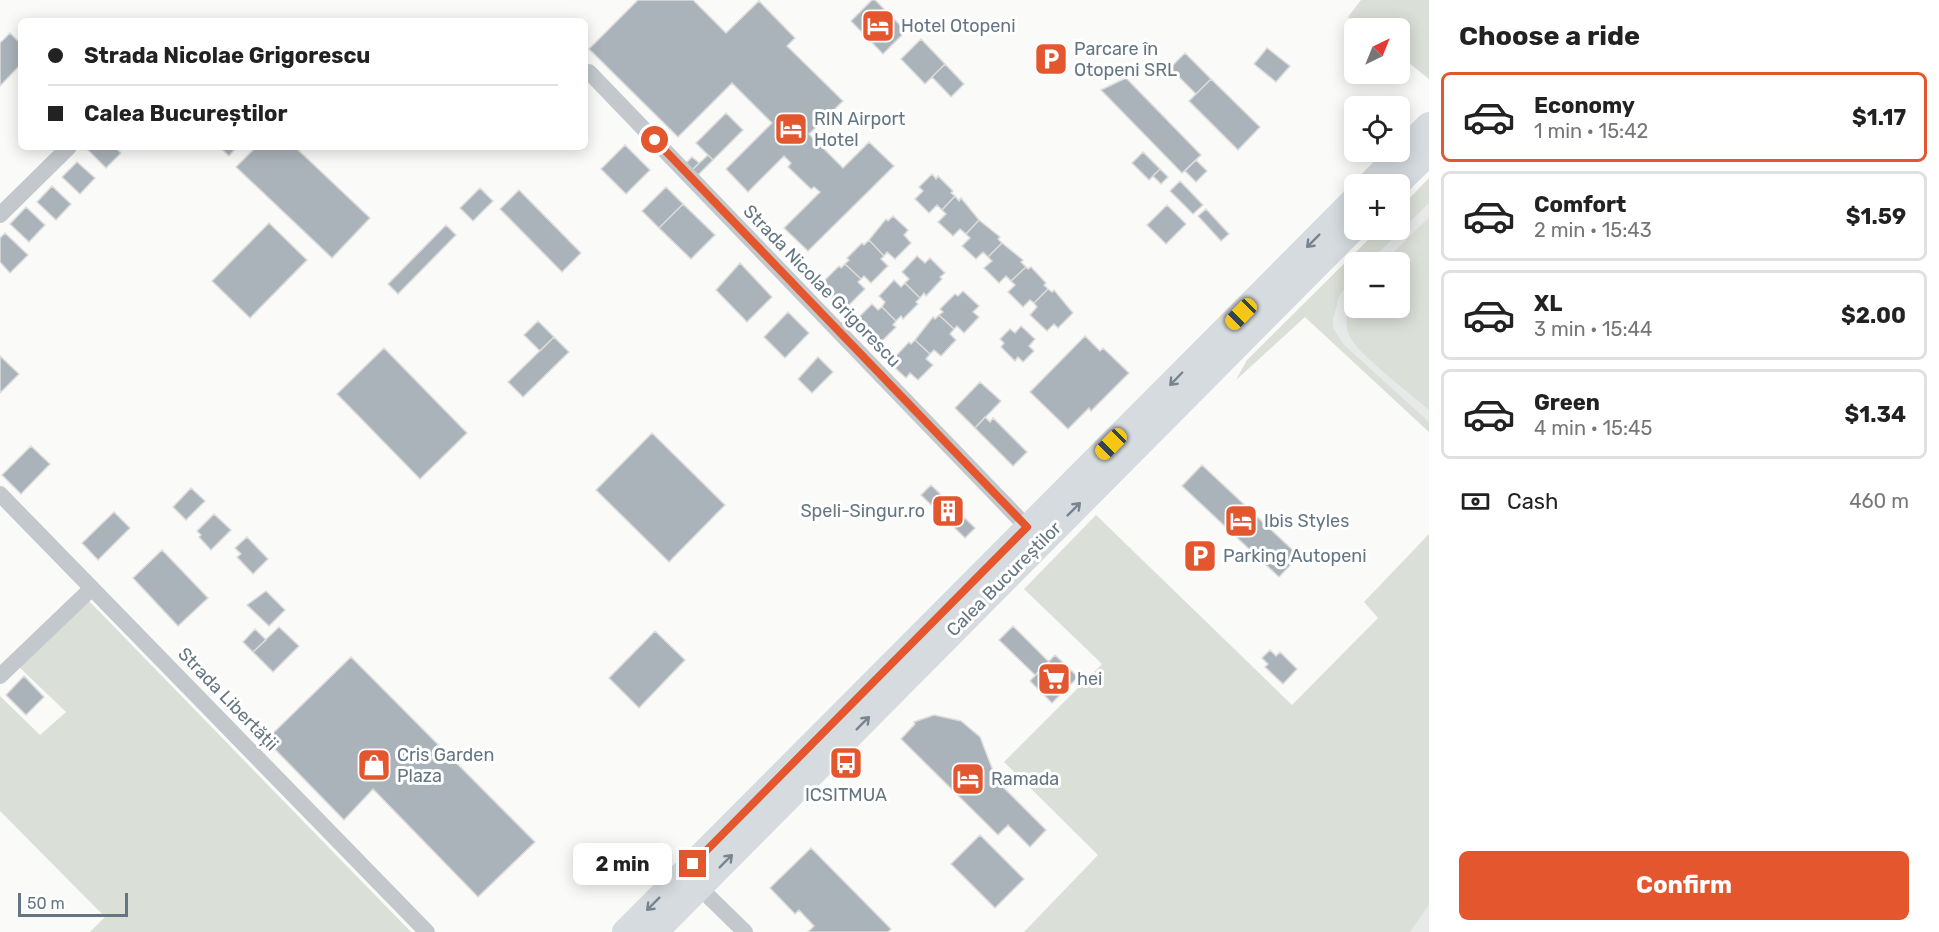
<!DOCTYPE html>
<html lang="en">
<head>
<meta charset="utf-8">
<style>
	:root { --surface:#fff; --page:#f2f2f2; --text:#222; --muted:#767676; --line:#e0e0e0; --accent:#e4572e }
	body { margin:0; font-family:Rubik,sans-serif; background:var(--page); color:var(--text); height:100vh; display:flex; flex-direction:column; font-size:22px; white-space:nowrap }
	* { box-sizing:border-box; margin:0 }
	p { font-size:20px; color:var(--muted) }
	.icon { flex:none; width:33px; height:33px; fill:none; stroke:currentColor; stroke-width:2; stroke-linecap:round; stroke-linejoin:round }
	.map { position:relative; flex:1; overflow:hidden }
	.details { display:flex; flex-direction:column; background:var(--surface); width:510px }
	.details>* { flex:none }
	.banner { position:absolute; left:18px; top:18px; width:570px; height:132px; border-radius:9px; box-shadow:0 3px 15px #0003; display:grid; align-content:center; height:132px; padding:0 30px; background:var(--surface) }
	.needle { width:39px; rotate:43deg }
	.buttons { position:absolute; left:1344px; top:18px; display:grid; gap:12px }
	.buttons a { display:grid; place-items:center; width:66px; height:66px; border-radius:9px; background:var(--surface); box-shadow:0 3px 15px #0003; font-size:30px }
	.scale { position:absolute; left:18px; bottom:15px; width:110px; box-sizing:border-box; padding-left:6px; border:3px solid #657683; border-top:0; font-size:16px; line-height:21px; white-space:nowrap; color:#657683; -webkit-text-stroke:4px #fff; paint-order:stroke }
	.end { position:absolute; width:27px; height:27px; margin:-14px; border:8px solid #e4572e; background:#fff; box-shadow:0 0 0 3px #fff }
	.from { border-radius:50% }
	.bubble { position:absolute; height:42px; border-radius:9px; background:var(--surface); box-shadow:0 3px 15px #0003; font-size:20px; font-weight:700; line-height:42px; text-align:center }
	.car { position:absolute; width:18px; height:36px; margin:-18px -9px; border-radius:8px; box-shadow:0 0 4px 2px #0007; background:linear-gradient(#f5c518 24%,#345 0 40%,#f5c518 0 76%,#345 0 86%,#f5c518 0) }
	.banner b { display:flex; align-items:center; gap:21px; height:57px; font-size:22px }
	.banner b+b { border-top:2px solid var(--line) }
	.banner i { width:15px; height:15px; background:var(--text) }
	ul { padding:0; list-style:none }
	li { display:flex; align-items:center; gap:18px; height:90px; margin:0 12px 9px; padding:0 18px; border:3px solid var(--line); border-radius:9px }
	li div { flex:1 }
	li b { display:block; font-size:22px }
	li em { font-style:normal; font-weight:700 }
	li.selected { border-color:var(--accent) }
	li>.icon { width:54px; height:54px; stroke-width:1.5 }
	h2 { padding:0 30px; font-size:27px; line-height:72px }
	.pay { display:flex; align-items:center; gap:15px; height:66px; padding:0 30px; font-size:22px }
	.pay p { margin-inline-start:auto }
	.cta { display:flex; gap:12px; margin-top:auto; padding:12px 30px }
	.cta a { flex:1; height:69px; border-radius:9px; background:var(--accent); color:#fff; font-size:24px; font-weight:700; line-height:69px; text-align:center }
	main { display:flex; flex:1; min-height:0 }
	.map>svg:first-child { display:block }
	.built { fill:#e8e9e9 }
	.green { fill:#dadfd7 }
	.building { fill:#aab3b9; stroke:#dcdcda; stroke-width:1.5 }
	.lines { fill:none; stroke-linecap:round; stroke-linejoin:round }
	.minor { stroke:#c3c8cc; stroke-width:16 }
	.highway { stroke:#d6dbdf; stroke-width:26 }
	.oneway { stroke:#768591 }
	.route { stroke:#e4572e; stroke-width:8 }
	.labels { text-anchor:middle; stroke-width:6; stroke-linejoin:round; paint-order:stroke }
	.poi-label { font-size:18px; fill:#657683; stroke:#fff; text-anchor:start }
	.street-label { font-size:18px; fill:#657683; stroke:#fff }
</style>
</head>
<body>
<main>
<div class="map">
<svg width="1429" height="932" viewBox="0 0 1429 932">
	<rect width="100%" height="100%" fill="#fafaf8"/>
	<path class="built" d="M1429,192v240l-124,-115 49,-50v41h46v-46h-41l41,-32z
		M1429,905v27h-19z"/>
	<path class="green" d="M1361,0h68v79l-29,-23v-28h-37l-15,-11z
		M1429,178v25l-60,59h-15v15l-15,19 -6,23v9l10,16 86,78v10l-124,-115 -69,63 11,-20 131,-130h22v-22z
		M1429,217v193c-18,-16 -69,-54 -79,-73 -7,-15 -3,-31 4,-45v16h46v-46h-16z
		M1096,515l196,190 86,-87 -14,-16 65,-68v371l-19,27h-386l74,-77 -94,-93 98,-98 -78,-75z
		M87,599l324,333h-321l15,-15 -105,-106v-115l40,39 26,-23 -48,-46z"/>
	<path class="building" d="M638,0h55l33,33 33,-32 36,37 -8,8 56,55 -34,33 34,34 26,-26 25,24 -86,85 -24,-23 36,-36 -6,-5 -3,2 -23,-22 3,-4 -7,-7 -36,36 -22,-23 46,-46 -40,-40 -54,54 -89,-88z
		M872,0h3l31,31 -23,23 -32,-33z
		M10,33l11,11v20l-21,22v-43z
		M921,39l24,25 -20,20 -24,-25z
		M1267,48l23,18 -14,16 -22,-18z
		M1185,53l26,26 -15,15 -26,-26z
		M945,64l19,20 -13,13 -19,-20z
		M1126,78l75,77 -19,18 -81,-83z
		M1211,79l49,48 -22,23 -49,-49z
		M726,113l17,17 -30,30 -17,-17z
		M625,145l25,25 -24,24 -25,-25z
		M91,147h24l6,6 -15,15 -18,-18z
		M219,147h18l-8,9z
		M256,147h39l75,71 -38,40 -96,-91z
		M1143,152l17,17 -11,11 -17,-17z
		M708,155l5,5 -15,15 -6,-5z
		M692,157l7,6 -7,7 -6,-7z
		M1196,160l11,11 -11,11 -11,-11z
		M77,162l18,16 -15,16 -18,-17z
		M1160,169l8,8 -7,7 -8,-8z
		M932,174l4,5 2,-3 15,15 -2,2 4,3 -13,14 -5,-5 -8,8 -14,-14 8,-8 -4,-4z
		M1180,181l23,24 -10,9 -23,-23z
		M52,186l19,18 -15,16 -19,-18z
		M666,187l17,17 -24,24 -17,-17z
		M480,188l13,13 -20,20 -13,-13z
		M519,190l62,63 -19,19 -62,-63z
		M955,196l4,5 2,-3 18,22 -13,14 -6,-5 -7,7 -15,-14 8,-8 -4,-4z
		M683,204l32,31 -24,24 -32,-31z
		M1167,205l19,19 -20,20 -19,-19z
		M26,207l19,18 -16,17 -19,-18z
		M1206,209l23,25 -8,7 -23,-25z
		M893,216l15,14 -4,5 7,8 -16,16 -8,-7 -3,4 -15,-16 17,-21 2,2z
		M979,220l21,17 -2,2 4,4 -14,14 -5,-5 -7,7 -14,-13 8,-8 -4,-4z
		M269,223l38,37 -57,58 -38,-37z
		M446,225l10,10 -58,59 -10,-10z
		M5,233l23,22 -18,18 -10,-11v-24z
		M869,240l15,16 -3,3 7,7 -17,17 -7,-7 -3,3 -16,-15 4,-4 -2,-2 15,-15 2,2z
		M1002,243l21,17 -2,2 5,5 -15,14 -5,-5 -7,7 -15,-15 8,-7 -4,-4z
		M917,256l8,7 5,-5 15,15 -5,4 2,2 -16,17 -2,-3 -4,5 -15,-15 4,-4 -7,-7z
		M740,263l32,34 -25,25 -31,-32z
		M845,264l16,15 -3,3 7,7 -17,17 -7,-7 -5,5 -15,-15 4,-4 -2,-3 16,-16 2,2z
		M1026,267l2,2 3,-2 15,16 -2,2 4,4 -14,14 -4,-3 -7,7 -15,-15 7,-7 -4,-4z
		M894,280l7,7 4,-4 15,15 -4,4 2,2 -15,15 -2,-3 -5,5 -14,-14 3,-5 -6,-6z
		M1048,289l4,3 2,-2 19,23 -15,15 -4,-4 -7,7 -17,-16 7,-8 -3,-4z
		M963,291l16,15 -6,6 6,5 -15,16 -7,-7 -3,3 -15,-14 4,-3 -3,-3 15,-15 3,2z
		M872,304l6,6 4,-3 14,14 -3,4 3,2 -16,16 -3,-3 -4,5 -16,-14 5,-5 -6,-6z
		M788,312l21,21 -24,25 -21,-21z
		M939,315l15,14 -4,5 6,6 -15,16 -7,-6 -4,4 -15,-14 18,-23 2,2z
		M538,321l16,16 -14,14 -16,-16z
		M1021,326l14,13 -6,7 5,5 -11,11 -5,-5 -3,4 -14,-14 3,-4 -4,-4 10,-10 5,4z
		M1085,336l15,15 3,-3 26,25 -38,38 -2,-3 -21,21 -38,-37z
		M554,337l15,15 -46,45 -15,-15z
		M915,340l15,14 -4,5 7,6 -15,15 -8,-7 -4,5 -14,-13 5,-4 -3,-3 15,-16 2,2z
		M384,348l83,85 -47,46 -83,-85z
		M0,356l19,18 -19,19z
		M818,357l15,15 -21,21 -14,-14z
		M980,382l21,19 -26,27 -20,-20z
		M985,417l5,5 3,-4 34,34 -14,14 -38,-38z
		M652,433l73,72 -56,57 -73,-72z
		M31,446l19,18 -29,30 -19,-19z
		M1202,465l97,91 -20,21 -97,-91z
		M931,485l44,43 -10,10 -44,-43z
		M191,488l14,13 -19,19 -13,-13z
		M114,512l16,16 -32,32 -16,-17z
		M214,514l17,16 -20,20 -12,-13 2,-2 -4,-4z
		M247,537l21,22 -15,15 -16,-17 4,-3 -6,-6z
		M162,550l46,48 -30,28 -45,-48z
		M266,591l19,19 -16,16 -22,-21z
		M1013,626l36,36 -14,13 -36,-35z
		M279,627l20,19 -26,26 -20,-20z
		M255,629l11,11 -13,12 -10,-10z
		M655,631l30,29 -46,48 -30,-30z
		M1270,650l6,6 4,-4 17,17 -14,15 -18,-17 3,-3 -6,-6z
		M1055,655l23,22 -26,26 -22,-22z
		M351,657l184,185 -57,55 -105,-108 -29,31 -78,-80z
		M24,676l20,21 -18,18 -20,-20z
		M934,715l27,6 19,16 17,44 49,49 -16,17 -22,-22 -10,10 -97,-96 14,-15 -1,-2z
		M980,835l44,44 -29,29 -44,-44z
		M811,848l80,81 -3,3h-80l6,-6 -15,-16 -4,4 -25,-26z"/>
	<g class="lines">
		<path class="minor" d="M589,72l438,455
			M0,215l69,-68
			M0,494l427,438
			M0,676l92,-88
			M699,887l46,45"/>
		<path class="highway" d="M1370,184l59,-59
			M1397,184l32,-31
			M625,932l729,-732
			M655,932l699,-704"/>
	</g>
	<defs><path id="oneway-shaft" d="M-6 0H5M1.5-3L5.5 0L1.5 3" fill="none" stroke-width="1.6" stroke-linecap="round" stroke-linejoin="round" transform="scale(1.5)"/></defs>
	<g class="oneway">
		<use href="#oneway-shaft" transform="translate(1313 241) rotate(135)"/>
		<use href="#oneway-shaft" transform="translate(1176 379) rotate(134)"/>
		<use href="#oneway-shaft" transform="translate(1074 509) rotate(-45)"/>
		<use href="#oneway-shaft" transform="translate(863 723) rotate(-45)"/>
		<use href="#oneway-shaft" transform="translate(726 861) rotate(-45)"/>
		<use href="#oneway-shaft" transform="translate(653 904) rotate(135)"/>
	</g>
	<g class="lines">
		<path class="route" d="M655,140l372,387 -334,337"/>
	</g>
	<defs>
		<symbol id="hotel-square" viewBox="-11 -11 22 22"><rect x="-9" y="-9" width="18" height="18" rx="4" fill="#e4572e" stroke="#fff"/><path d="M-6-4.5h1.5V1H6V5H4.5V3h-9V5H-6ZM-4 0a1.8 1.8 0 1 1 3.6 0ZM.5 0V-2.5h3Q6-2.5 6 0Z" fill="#fff"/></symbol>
		<symbol id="parking-square" viewBox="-11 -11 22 22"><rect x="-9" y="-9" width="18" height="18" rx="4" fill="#e4572e" stroke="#fff"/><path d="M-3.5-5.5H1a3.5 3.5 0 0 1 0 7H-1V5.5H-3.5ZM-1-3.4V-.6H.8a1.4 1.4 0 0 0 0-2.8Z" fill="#fff"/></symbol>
		<symbol id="building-square" viewBox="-11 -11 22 22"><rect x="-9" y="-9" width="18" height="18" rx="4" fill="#e4572e" stroke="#fff"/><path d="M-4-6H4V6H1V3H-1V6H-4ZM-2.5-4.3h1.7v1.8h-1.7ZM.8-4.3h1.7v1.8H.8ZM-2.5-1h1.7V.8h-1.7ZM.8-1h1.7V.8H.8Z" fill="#fff"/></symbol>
		<symbol id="supermarket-square" viewBox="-11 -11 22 22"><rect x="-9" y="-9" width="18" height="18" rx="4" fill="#e4572e" stroke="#fff"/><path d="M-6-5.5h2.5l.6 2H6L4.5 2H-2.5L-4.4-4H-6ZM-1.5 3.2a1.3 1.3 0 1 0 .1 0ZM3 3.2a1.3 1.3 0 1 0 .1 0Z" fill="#fff"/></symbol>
		<symbol id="bus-square" viewBox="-11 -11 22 22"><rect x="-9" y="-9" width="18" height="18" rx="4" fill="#e4572e" stroke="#fff"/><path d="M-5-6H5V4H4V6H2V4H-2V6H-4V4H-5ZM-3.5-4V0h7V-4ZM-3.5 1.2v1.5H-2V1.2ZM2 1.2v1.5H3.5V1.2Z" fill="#fff"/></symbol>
		<symbol id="shop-square" viewBox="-11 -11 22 22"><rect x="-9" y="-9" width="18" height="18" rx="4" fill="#e4572e" stroke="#fff"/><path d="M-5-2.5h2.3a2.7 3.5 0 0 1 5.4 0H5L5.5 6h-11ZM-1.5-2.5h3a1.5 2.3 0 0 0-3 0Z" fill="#fff"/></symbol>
	</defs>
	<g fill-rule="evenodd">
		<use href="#hotel-square" x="859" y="7" width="38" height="38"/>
		<use href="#parking-square" x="1032" y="40" width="38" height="38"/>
		<use href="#hotel-square" x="772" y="110" width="38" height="38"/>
		<use href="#building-square" x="929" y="492" width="38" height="38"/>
		<use href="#hotel-square" x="1222" y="502" width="38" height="38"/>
		<use href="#parking-square" x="1181" y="537" width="38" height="38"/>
		<use href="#supermarket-square" x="1035" y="660" width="38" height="38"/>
		<use href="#bus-square" x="827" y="744" width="38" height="38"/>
		<use href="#shop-square" x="355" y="746" width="38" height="38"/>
		<use href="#hotel-square" x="949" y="760" width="38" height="38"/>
	</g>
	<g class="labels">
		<g class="poi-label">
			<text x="901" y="32">Hotel Otopeni</text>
			<text x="1074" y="55">Parcare în<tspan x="1074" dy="21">Otopeni SRL</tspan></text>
			<text x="814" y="125">RIN Airport<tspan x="814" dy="21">Hotel</tspan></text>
			<text x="925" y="517" text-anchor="end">Speli-Singur.ro</text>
			<text x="1264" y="527">Ibis Styles</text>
			<text x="1223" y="562">Parking Autopeni</text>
			<text x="1077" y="685">hei</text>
			<text x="397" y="761">Cris Garden<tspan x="397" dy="21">Plaza</tspan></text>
			<text x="991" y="785">Ramada</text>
			<text x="846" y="801" text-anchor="middle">ICSITMUA</text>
		</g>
		<g class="street-label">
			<text transform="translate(822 286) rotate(46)" y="6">Strada Nicolae Grigorescu</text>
			<text transform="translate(1004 579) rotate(-45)" y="6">Calea Bucureștilor</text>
			<text transform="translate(228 699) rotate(46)" y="6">Strada Libertății</text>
		</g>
	</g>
</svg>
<div class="buttons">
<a><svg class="needle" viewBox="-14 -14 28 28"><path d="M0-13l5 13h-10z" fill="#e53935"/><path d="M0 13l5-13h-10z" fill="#767676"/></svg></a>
<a><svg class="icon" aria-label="locate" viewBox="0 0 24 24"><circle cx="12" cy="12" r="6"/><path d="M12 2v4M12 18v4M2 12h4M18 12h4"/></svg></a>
<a>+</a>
<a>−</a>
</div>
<div class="scale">50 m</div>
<i class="end from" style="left:655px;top:140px"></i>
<i class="end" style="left:693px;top:864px"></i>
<div class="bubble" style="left:573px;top:843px;width:99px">2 min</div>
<i class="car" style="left:1241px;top:314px;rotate:225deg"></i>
<i class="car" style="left:1111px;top:444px;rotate:225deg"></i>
<div class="banner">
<b><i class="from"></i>Strada Nicolae Grigorescu</b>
<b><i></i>Calea Bucureștilor</b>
</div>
</div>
<section class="details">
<h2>Choose a ride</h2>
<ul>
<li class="selected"><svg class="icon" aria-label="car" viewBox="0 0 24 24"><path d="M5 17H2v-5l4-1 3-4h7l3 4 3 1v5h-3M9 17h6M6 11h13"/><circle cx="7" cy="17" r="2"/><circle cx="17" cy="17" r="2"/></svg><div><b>Economy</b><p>1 min · 15:42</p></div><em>$1.17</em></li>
<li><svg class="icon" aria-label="car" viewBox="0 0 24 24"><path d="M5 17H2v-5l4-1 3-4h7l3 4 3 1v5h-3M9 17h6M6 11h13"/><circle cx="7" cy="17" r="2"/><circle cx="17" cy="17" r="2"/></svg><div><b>Comfort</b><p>2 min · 15:43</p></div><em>$1.59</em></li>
<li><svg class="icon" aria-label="car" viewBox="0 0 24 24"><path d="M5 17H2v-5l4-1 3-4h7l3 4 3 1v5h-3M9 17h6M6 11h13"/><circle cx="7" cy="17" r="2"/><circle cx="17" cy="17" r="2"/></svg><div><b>XL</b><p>3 min · 15:44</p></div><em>$2.00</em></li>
<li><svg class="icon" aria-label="car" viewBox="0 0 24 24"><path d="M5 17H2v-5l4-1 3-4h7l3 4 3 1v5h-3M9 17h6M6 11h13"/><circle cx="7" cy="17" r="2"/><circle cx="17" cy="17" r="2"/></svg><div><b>Green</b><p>4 min · 15:45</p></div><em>$1.34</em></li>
</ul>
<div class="pay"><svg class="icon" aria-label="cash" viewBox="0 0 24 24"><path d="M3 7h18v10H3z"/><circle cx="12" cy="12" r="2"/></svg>Cash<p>460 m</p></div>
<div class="cta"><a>Confirm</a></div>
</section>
</main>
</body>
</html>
